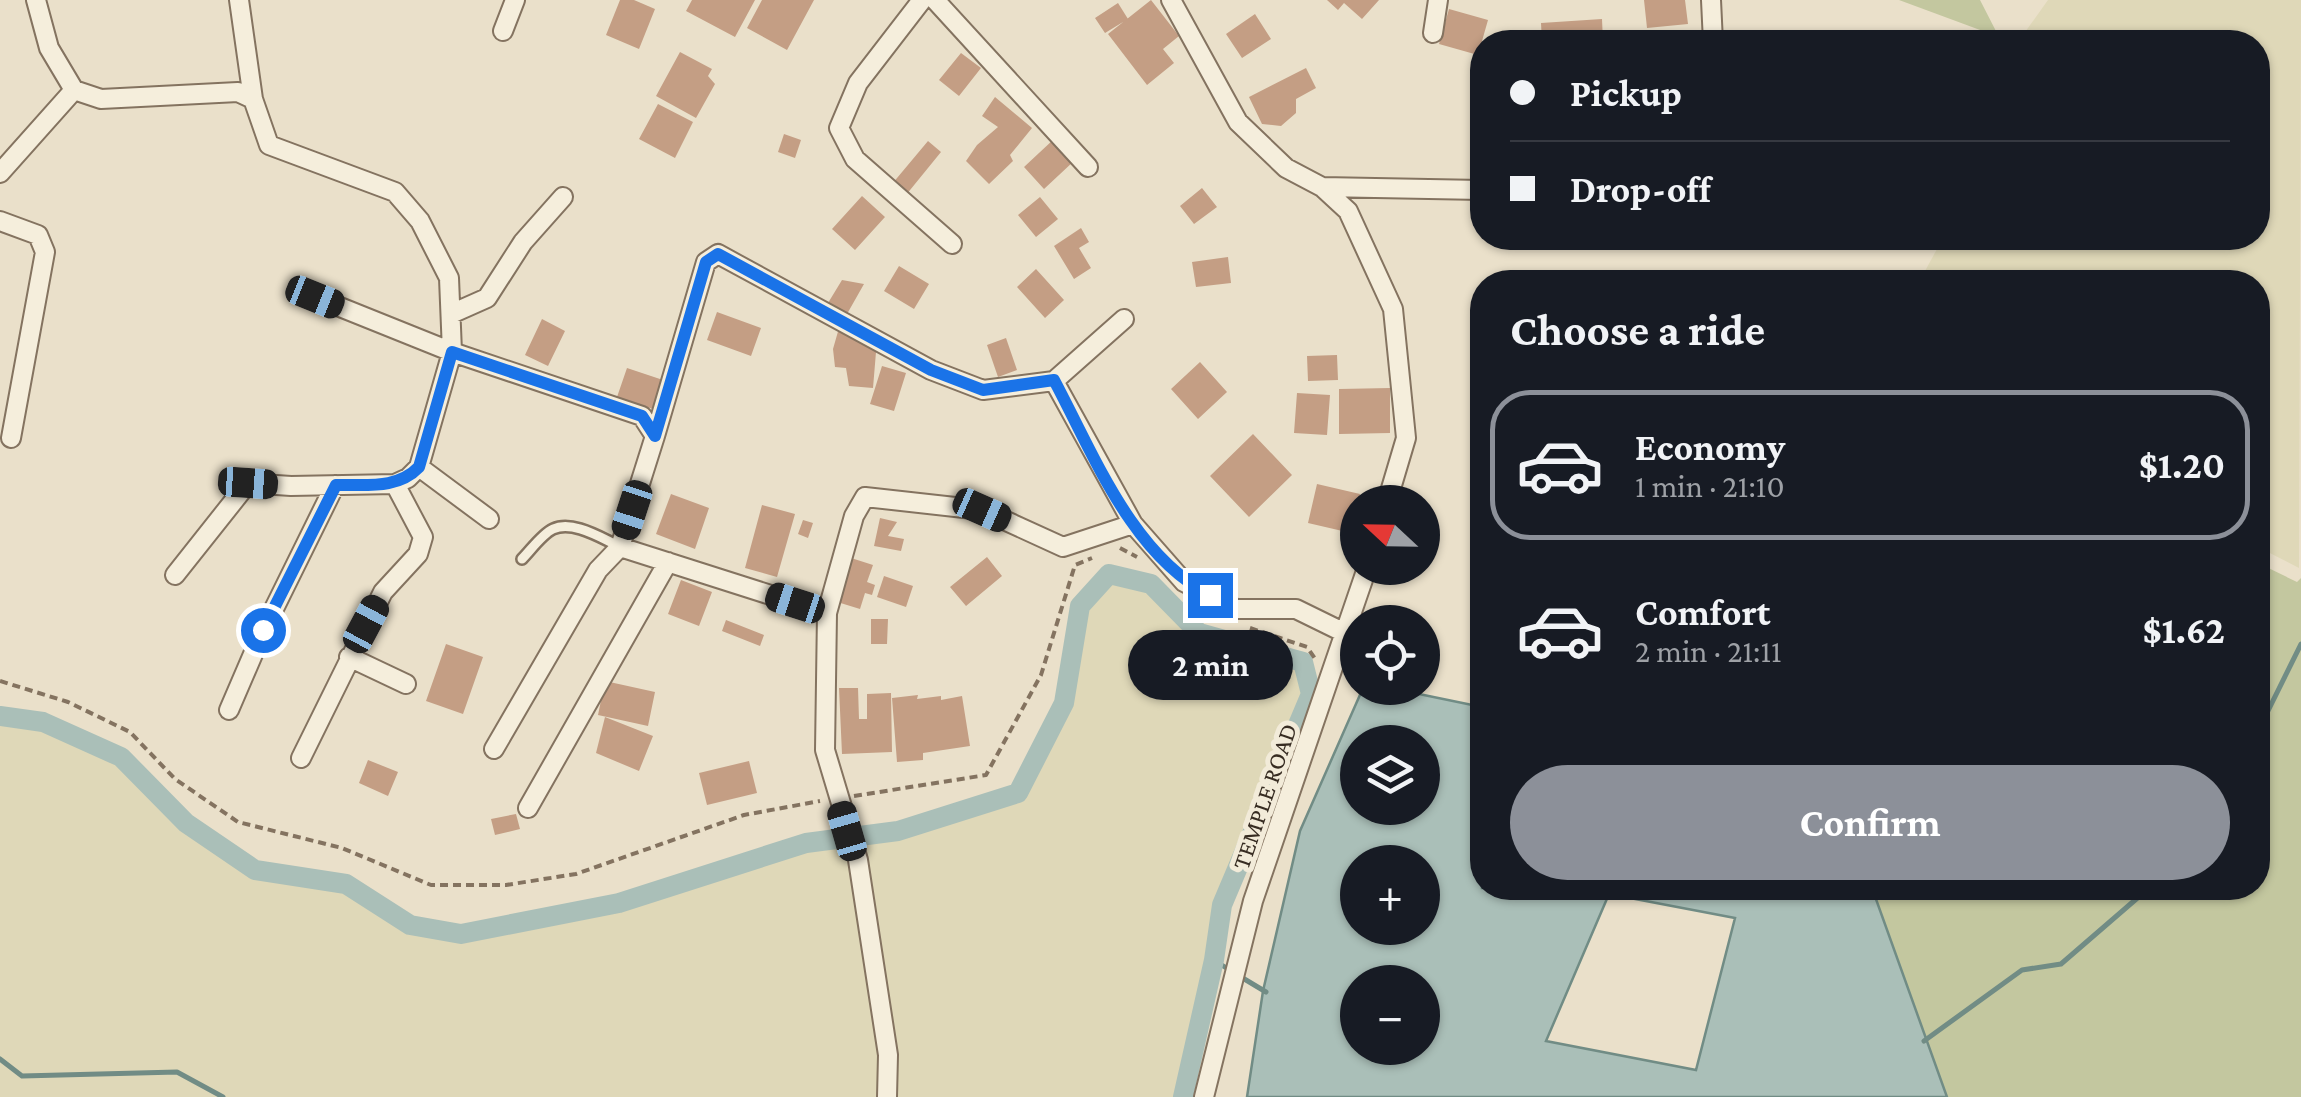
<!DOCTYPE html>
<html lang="en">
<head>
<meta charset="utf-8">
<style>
	:root { --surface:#171b24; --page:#20242c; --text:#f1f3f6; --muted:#9ea1a6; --line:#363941; --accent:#8c9099 }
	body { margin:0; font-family:"Crimson Pro",serif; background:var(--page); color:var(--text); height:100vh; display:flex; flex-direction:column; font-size:38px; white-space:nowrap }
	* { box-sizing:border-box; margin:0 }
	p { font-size:32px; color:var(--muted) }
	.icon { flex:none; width:55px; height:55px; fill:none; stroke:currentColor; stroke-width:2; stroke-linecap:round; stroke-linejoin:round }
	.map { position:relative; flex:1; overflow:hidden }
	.panel { position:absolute; left:1470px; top:270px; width:800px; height:630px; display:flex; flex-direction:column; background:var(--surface); border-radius:40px; box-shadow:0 2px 8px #0004 }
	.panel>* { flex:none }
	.top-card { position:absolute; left:1470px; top:30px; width:800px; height:220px; border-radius:40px; box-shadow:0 2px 8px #0004; display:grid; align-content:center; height:220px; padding:0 40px; background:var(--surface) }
	.needle { width:65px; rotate:292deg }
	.tools { position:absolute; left:1340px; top:485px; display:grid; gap:20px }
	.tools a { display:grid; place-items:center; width:100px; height:100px; border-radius:50%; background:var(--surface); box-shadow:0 2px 8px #0004; font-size:50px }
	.end { position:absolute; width:45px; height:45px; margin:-22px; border:12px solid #1a73e8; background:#fff; box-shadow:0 0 0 5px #fff }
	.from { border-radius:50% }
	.bubble { position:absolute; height:70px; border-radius:35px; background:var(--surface); box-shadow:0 2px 8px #0004; font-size:32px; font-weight:700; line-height:70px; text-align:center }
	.car { position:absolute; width:30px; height:60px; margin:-30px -15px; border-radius:12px; box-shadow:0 0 8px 2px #0007; background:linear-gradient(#222 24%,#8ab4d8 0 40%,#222 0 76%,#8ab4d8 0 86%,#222 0) }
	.top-card b { display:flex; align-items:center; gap:35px; height:95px; font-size:38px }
	.top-card b+b { border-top:2px solid var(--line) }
	.top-card i { width:25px; height:25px; background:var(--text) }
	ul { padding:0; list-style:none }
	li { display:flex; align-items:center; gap:30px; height:150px; margin:0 20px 15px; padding:0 20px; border:5px solid transparent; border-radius:40px }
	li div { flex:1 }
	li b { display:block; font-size:38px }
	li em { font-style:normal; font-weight:700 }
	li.selected { border-color:var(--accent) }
	li>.icon { width:90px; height:90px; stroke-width:1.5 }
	h2 { padding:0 40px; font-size:45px; line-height:120px }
	.cta { display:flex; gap:20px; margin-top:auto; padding:20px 40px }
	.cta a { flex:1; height:115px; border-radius:60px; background:var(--accent); color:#fff; font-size:40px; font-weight:700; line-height:115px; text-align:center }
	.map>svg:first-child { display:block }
	.farmland { fill:#dfd8b8 }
	.green { fill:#c3c79f }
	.water { fill:#aabfb8; stroke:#718c85; stroke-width:2.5; fill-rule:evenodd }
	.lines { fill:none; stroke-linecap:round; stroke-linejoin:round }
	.stream { stroke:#718c85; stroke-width:5 }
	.canal { stroke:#aabfb8; stroke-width:20 }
	.building { fill:#c49e84 }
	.lane-casing { stroke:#847360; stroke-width:14 }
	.street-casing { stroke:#847360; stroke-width:22 }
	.path { stroke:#847360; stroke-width:4; stroke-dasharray:8 5; stroke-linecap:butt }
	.lane { stroke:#f5eedc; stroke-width:9 }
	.street { stroke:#f5eedc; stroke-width:18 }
	.route { stroke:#1a73e8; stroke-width:12 }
	.labels { text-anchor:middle; stroke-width:10; stroke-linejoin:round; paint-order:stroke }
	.street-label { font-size:25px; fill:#372c22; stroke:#f2ebd9 }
</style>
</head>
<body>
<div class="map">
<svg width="2301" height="1097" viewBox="0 0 2301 1097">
	<rect width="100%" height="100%" fill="#eae0ca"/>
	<path class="farmland" d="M2048,0h253l-2,568 -41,-21v-265h-339l24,-44h315v-196h-237l2,-7z
		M1109,574l42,10 48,49 104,29 8,32 -89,211 -8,55 -31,137h-1183v-381l43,6 78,35 65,66 69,47 91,14 64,41 51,9 158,-31 187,-60 92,-12 120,-38 46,-90 16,-97z"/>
	<path class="green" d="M1899,0h81l19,37z
		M2258,563l39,19 4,-4v519h-354l-75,-209h386z"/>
	<path class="water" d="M1363,688h27l92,19v181h390l75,209h-700l16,-106 37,-160zM1358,742h64v66h-64zM1358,862h64v66h-64zM1609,894l126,24 -39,152 -150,-29zM1358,982h64v66h-64z"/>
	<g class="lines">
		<path class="stream" d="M2258,731l43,-87
			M1214,960l17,11
			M1241,977l25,15
			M1924,1041l98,-71 39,-6 88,-76
			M0,1059l22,17 155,-4 46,25"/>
		<path class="canal" d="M0,716l43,6 78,35 65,66 69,47 91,14 64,41 51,9 158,-31 187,-60 92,-12 120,-38 46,-90 16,-97 29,-32 42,10 48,49 104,29 8,32 -89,211 -8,55 -31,137"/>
	</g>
	<path class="building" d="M620,0h14l21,9 -16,40 -33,-14z
		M692,0h63l-20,37 -49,-26z
		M762,0h52l-27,50 -40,-22z
		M1151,0l28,36 -16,13 11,14 -27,22 -39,-51z
		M1327,0h52l-17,19 -18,-16 -6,7z
		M1644,0h41l3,24 -41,4z
		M1118,3l10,16 -23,14 -10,-15z
		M1449,9l39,11 -10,35 -39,-11z
		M1255,14l16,25 -29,19 -16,-24z
		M1602,19l1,23h-61l-1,-19z
		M680,52l32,17 -4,7 7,8 -19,34 -40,-22z
		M961,53l20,15 -22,28 -20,-16z
		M1306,68l10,20 -20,11v14l-15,13 -19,-2 -13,-27z
		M995,97l37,31 -22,27 3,6 -24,23 -23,-23 11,-16 21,-18 -16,-11z
		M658,104l35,18 -18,36 -36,-19z
		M784,134l17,6 -6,18 -17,-6z
		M1054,139l20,22 -30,28 -20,-22z
		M928,141l13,11 -35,43 -14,-11z
		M1202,188l15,19 -23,17 -14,-18z
		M862,196l23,21 -30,33 -23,-21z
		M1040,197l18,22 -22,18 -18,-22z
		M1081,228l8,14 -10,6 12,20 -17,11 -20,-33z
		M1228,257l3,26 -35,4 -4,-25z
		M899,266l30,18 -15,25 -30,-18z
		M1036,269l28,31 -19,18 -28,-31z
		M842,280l22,4 -17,30 -19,-11z
		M717,312l44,16 -10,28 -44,-16z
		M542,319l23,12 -17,35 -23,-11z
		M839,328l37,24 -3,36 -24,-2 -3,-18 -11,-1 -2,-18z
		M1006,338l11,32 -19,7 -11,-32z
		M1337,355l1,25 -30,1 -1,-25z
		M1200,362l27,30 -29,27 -27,-30z
		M882,366l24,7 -12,38 -24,-7z
		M627,368l36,12 -10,29 -36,-12z
		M1390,388v45l-51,1v-45z
		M1297,393l33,2 -3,40 -33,-2z
		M1253,434l39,41 -43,42 -39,-41z
		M1317,484l43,10 -9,39 -43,-10z
		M671,494l38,14 -14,41 -39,-15z
		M762,505l33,9 -18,63 -32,-9z
		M880,518l17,4 -9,14 16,3 -3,12 -27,-5z
		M803,520l10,3 -5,15 -10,-4z
		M848,557l25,8 -6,17 8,3 -3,10 -7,-2 -5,16 -26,-8z
		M987,557l15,19 -36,30 -16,-19z
		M884,576l29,10 -7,21 -29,-10z
		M681,580l31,12 -13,34 -31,-12z
		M871,619h17l-1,25h-16z
		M726,620l38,15 -4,11 -38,-15z
		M446,644l37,13 -20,57 -37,-13z
		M605,681l50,11 -7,34 -50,-11z
		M839,688h19l1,31h8v-25l24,-1 1,59 -50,2z
		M918,695l-1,4 24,-3v4l21,-4 8,50 -47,7v7l-26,2 -5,-64z
		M605,717l48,19 -14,35 -43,-18z
		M368,760l30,12 -10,24 -29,-13z
		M749,761l8,32 -50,12 -8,-32z
		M516,814l4,15 -25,6 -4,-16z"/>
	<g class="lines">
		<defs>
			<path id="lane" d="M522,559c9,-9 20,-25 31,-30 20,-9 48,9 66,17"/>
			<path id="street" d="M36,0l13,48 25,42 27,9 137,-7 15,7 16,46 126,47 25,29 29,57 3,74 190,64 13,20 -35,111 -22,23 -104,179
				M239,0l14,99
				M922,0l-64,83 -19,45 16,31 97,85
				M935,0l153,167
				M1171,0l67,122 48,46 36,19 26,24 45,98 13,129 -19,64
				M1711,0l2,42
				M503,31l12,-31
				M1433,33l5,-33
				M0,173l74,-83
				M1322,187l160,3
				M0,221l38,14 7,17 -34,186
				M451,314l36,-16 36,-56 40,-45
				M1054,381l79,143 51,58 52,27h60l51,25
				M655,436l51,-174 12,-8 213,116 52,20 71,-9 70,-62
				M419,467l70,52
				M620,547l207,66
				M175,575l73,-92 43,3 104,-2 13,-6 11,-11 33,-115 -137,-55
				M349,657l57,27
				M229,710l34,-79 72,-146
				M301,758l82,-166 35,-38 5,-17 -28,-53
				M528,808l140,-246
				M887,1097l1,-42 -30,-195 -33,-110 2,-137 27,-97 11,-19 117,13 81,37 70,-23
				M1204,1097l49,-196 114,-333"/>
		</defs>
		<use href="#lane" class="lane-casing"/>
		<use href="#street" class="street-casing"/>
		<path class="path" d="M1120,548l17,9
			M1250,628l57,19 9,13
			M0,681l68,21 62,30 45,47 63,43 104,26 89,37h75l70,-11 168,-59 76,-14
			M854,796l132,-21 55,-100 34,-110 17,-7"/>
		<use href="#lane" class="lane"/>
		<use href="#street" class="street"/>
	</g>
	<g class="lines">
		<path class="route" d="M263,630l73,-145c29,-1 61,5 83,-18l33,-115 190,64 13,20 51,-174 12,-8 213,116 52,20 71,-10c40,75 78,175 156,215"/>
	</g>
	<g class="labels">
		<g class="street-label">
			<text transform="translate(1264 796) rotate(-71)" y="9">TEMPLE ROAD</text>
		</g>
	</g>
</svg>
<div class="tools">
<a><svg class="needle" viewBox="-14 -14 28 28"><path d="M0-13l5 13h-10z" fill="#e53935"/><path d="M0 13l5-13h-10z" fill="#9ea1a6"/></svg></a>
<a><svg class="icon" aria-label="locate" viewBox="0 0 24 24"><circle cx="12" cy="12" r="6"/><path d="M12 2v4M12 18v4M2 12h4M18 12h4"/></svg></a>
<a><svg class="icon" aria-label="layers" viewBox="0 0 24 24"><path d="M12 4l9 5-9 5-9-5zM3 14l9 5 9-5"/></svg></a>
<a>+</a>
<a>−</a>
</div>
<i class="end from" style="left:263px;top:630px"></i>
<i class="end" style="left:1210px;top:595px"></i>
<div class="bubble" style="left:1128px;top:630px;width:165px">2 min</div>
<i class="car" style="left:315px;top:297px;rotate:112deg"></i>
<i class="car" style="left:248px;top:483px;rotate:94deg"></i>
<i class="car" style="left:632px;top:510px;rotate:198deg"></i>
<i class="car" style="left:982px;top:510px;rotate:114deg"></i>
<i class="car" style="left:795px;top:603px;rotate:288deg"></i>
<i class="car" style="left:366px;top:624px;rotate:28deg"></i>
<i class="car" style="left:847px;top:831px;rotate:344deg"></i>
<div class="top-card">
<b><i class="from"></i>Pickup</b>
<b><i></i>Drop-off</b>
</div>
<section class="panel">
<h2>Choose a ride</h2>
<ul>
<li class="selected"><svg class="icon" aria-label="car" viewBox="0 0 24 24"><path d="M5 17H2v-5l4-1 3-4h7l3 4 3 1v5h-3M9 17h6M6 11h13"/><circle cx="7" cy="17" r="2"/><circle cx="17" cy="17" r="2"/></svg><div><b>Economy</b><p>1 min · 21:10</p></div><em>$1.20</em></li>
<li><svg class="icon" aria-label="car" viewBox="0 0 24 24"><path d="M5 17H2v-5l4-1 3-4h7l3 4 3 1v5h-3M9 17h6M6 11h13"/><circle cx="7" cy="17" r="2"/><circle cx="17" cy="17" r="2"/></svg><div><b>Comfort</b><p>2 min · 21:11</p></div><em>$1.62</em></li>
</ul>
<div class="cta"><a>Confirm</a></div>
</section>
</div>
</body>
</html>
